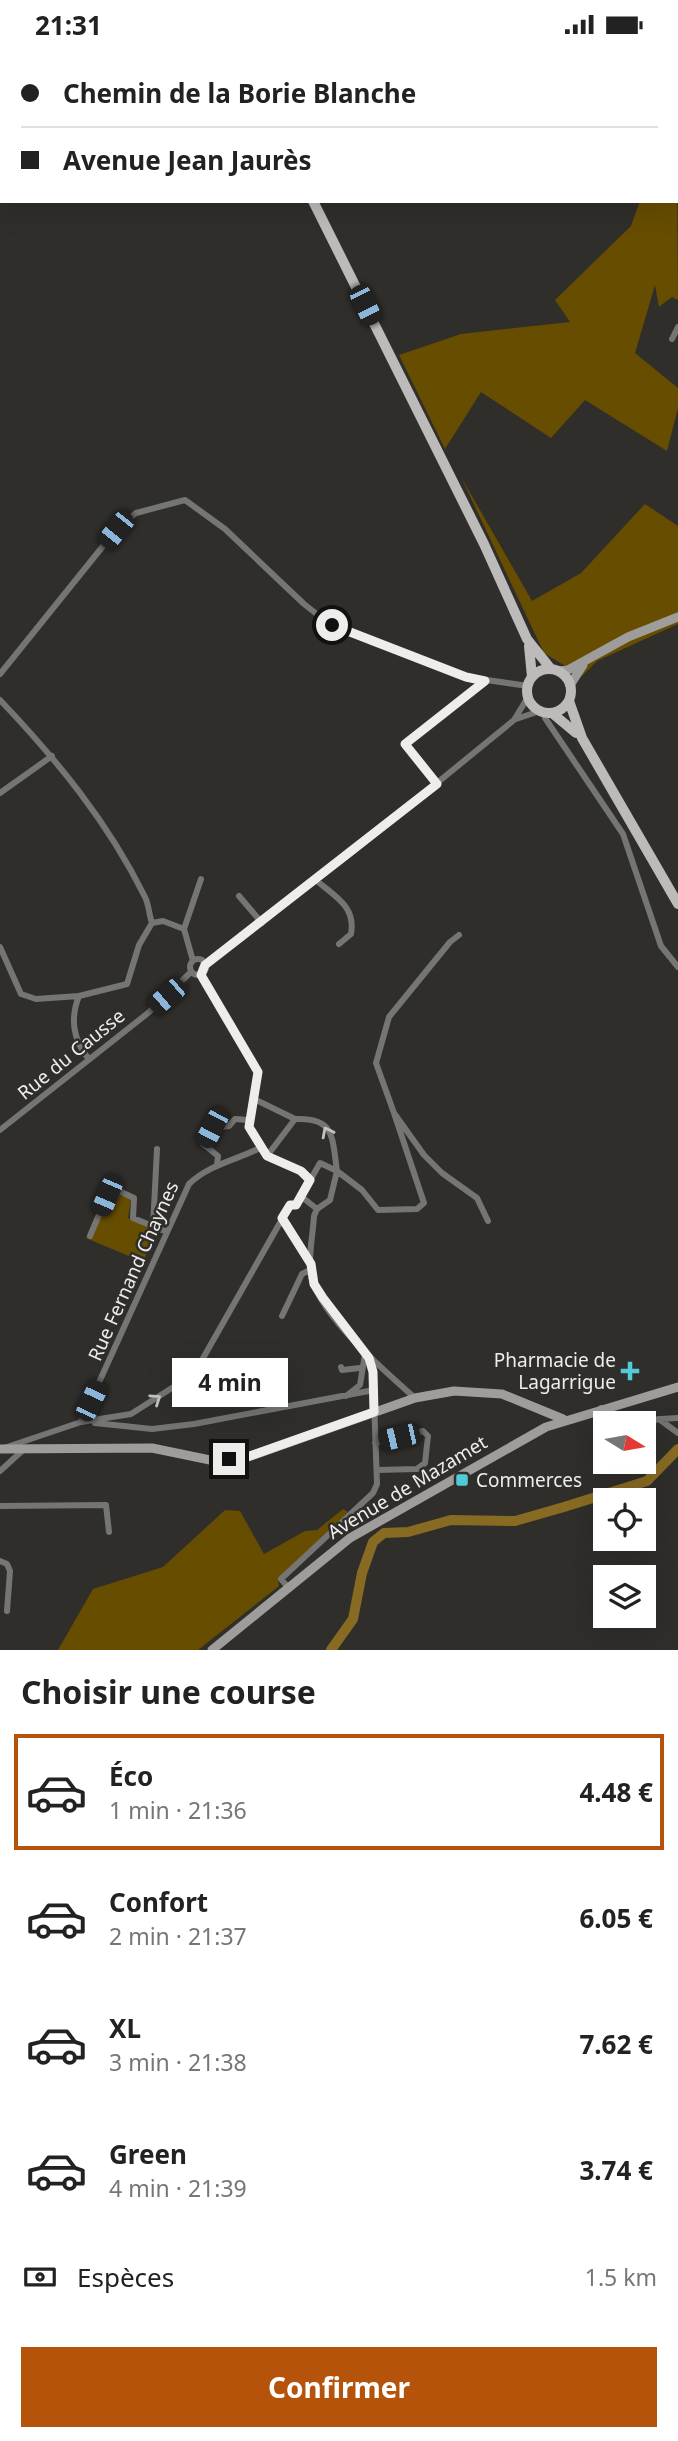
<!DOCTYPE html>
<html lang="fr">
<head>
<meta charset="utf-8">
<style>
	:root { --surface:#fff; --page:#f6f6f6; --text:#222; --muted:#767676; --line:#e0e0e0; --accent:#b45309 }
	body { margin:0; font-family:"Noto Sans",sans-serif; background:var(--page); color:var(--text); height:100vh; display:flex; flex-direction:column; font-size:26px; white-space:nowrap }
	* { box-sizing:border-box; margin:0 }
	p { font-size:23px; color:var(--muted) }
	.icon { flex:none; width:38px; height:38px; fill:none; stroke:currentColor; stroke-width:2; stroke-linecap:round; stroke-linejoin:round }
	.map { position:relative; height:1601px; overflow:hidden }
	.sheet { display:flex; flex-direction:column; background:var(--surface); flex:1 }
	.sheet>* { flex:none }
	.banner { position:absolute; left:0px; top:0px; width:679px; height:154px; box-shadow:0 7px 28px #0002; display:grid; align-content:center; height:154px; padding:0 21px; background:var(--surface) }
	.needle { width:46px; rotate:101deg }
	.buttons { position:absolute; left:593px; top:1362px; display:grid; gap:14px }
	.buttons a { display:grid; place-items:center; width:63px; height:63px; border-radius:0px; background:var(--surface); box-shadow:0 7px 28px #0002; font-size:35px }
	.end { position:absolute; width:32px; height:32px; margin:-16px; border:9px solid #eeedeb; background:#111; box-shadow:0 0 0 4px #111 }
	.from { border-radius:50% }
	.bubble { position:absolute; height:49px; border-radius:0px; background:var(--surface); box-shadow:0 7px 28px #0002; font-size:23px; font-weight:700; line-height:49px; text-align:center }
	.car { position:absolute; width:21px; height:42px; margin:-21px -10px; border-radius:9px; box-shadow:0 0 5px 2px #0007; background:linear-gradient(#222 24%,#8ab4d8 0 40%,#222 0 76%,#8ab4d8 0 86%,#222 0) }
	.banner b { display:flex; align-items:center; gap:24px; height:66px; font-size:26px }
	.banner b+b { border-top:2px solid var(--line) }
	.banner i { width:18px; height:18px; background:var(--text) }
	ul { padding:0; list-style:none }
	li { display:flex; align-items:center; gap:21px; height:116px; margin:0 14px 10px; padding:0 7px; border:4px solid transparent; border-radius:0px }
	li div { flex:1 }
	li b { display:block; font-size:26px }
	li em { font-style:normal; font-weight:700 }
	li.selected { border-color:var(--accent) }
	li>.icon { width:63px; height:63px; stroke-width:1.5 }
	h2 { padding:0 21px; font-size:32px; line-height:84px }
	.pay { display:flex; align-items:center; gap:18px; height:77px; padding:0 21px; font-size:26px }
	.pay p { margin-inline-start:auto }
	.cta { display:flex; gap:14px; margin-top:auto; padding:14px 21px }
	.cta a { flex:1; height:80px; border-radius:0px; background:var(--accent); color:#fff; font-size:28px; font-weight:700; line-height:80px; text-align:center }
	.status { display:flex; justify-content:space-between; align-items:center; height:49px; padding:0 35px; background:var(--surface); direction:ltr }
	.status svg { height:19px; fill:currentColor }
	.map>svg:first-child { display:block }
	.green { fill:#674d00 }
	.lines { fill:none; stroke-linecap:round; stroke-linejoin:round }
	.river { stroke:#886b23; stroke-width:10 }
	.street { stroke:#757573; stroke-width:6 }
	.secondary { stroke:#9e9d9b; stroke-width:9 }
	.primary { stroke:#bdbbb9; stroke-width:10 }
	.oneway { stroke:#c4c3c1 }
	.route { stroke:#eeedeb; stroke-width:9 }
	.poi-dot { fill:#52cbd9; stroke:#2f2e2b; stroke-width:2.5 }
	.labels { text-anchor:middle; stroke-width:5; stroke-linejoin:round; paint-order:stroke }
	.street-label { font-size:19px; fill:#eeedeb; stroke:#2f2e2b }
	.poi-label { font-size:19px; fill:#eeedeb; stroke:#2f2e2b; text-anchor:end }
</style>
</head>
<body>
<div class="status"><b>21:31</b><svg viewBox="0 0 49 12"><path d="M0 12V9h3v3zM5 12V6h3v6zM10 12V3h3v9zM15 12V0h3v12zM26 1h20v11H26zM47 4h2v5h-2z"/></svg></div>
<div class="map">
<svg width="678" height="1601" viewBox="0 0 678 1601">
	<rect width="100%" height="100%" fill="#2f2e2b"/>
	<path class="green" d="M677,109l1,142 -6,-3 -13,10 -4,-22 -20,68 43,35v20l-11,43 -82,-51 -34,38 -70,-46 -36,57 -46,-94 62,-21 109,-12 -15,-22 76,-74 9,-25h37z
		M461,428l71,124 49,-28 64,-69 33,22v98l-81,37 -15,15 -38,-23z
		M107,1139l24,10 -3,20 28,12 -13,32 -57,-24z
		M343,1460l5,3 -70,67 1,7 -81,64h-140l35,-61 70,-22 62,-57 15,1 24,43 41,-23 12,-1z"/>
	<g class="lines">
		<path class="river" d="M331,1601l22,-31 9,-46 11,-31 11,-9 24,-1 43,-12 64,1 49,-14 83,-26 31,-32"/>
		<path class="street" d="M500,0l5,2
			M384,2l5,-2
			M677,31h1
			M0,111h2
			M672,290l6,-12
			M0,625l116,-144 20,-17 49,-13 40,29 79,75 28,22 134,51 62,9
			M0,651c57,60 108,122 145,197 4,8 4,18 7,26
			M545,664v5l78,116 38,112 17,21
			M516,670l24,-8
			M437,735l-32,-40 80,-63
			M0,744l52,-37
			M316,831c19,17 40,26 35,54l-12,10
			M239,847l23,27
			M184,880l17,-50
			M459,886l-9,7 -61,75 -13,46 18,50 30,42 18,18 35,25 11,23
			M0,898l21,47 15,5 43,-3
			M190 918a8 8 0 1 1 16 0a8 8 0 1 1-16 0Z
			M205,916l150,-115 159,-130 14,-23
			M201,926l57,97 -9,55 18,29 34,15 10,9
			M88,1009c-15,-18 -18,-40 -9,-62l48,-12 12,-39 13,-22 11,-2 21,8 9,32
			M254,1050l41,20
			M394,1064l30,90 -7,6 -39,1 -16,-20 -25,-19 -7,29 -13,9 -3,7c-1,17 -5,36 -4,54 4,42 75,101 105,128
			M295,1070c40,-2 37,18 42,52
			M0,1081l148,-117 43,-41
			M267,1107l28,-37
			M217,1116l1,-9 -15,-12 9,-16 17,-2 6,-7 13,1
			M302,1148l15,12
			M282,1169l29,46
			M153,1178l4,-78
			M90,1187l17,-40 12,-5 15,7 -1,20 34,14
			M282,1267l20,-42 8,-4
			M341,1318l1,3 18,-2
			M346,1347l14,-11 5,-31
			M601,1359l8,15
			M661,1370l17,-1
			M81,1373l50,-8 44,-28 27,-26 88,-155h6l24,-42 17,8
			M95,1374l57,6 42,-5 180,-34
			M640,1374l19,-4 19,14
			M375,1394l48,-12 5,5 -3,27 -8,6 -40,1
			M7,1398l74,-25 108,-238c21,-20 48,-24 73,-37
			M0,1422l22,-20
			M0,1457l106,-1 3,27
			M0,1512l7,3 3,7 -3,40
			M287,1537l-6,-7 92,-86 4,-9 -4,-112 -4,-14"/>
		<path class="secondary" d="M559,622l9,-1 60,-33 50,-20
			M570,636l13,-20
			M0,1400l152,-1 58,12 38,-3 167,-59 39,-7 48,3 61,25
			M212,1601l138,-112 196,-111 132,-40"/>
		<path class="primary" d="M206,0l2,2
			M313,152l171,343 43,95 24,30
			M529,597l3,31
			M527 642a22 22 0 1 1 44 0a22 22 0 1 1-44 0Z
			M569,652l13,37 96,166
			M552,664l24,20"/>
	</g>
	<defs><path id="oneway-chevron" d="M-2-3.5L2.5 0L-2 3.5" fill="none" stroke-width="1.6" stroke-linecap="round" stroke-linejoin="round" transform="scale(1.75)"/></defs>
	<g class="oneway">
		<use href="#oneway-chevron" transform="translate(327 1083) rotate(-117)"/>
		<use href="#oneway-chevron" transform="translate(156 1350) rotate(-34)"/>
	</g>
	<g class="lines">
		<path class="route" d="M229,1410l18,-2 127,-45 -1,-40 -4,-14 -46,-60 -9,-14 -3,-20 -29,-46 8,-13h6l14,-25 -9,-9 -34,-15 -18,-29 9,-55 -57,-97 4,-10 232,-181 -32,-40 80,-63 -19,-4 -134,-52"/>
	</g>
	<g class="poi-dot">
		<path d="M626.5 1311.5h7v7h7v7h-7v7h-7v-7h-7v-7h7z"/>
		<rect x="455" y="1424" width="14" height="14" rx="3.5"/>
	</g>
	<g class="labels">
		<g class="street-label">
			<text transform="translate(71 1005) rotate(-39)" y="7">Rue du Causse</text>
			<text transform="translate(133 1222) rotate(-66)" y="7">Rue Fernand Chaynes</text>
			<text transform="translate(407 1438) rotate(-31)" y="7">Avenue de Mazamet</text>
		</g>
		<g class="poi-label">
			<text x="616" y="1318">Pharmacie de<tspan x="616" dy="22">Lagarrigue</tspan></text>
			<text x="476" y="1438" text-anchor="start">Commerces</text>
		</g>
	</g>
</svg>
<div class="buttons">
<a><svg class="needle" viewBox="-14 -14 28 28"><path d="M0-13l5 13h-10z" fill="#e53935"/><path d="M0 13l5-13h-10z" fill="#767676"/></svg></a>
<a><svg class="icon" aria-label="locate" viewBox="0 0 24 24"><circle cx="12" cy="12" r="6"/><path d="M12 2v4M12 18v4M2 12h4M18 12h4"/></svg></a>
<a><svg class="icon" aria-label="layers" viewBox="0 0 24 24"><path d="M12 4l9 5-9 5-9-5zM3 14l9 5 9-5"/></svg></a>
</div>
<i class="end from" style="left:332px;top:576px"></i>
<i class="end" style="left:229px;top:1410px"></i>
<div class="bubble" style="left:172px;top:1309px;width:116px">4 min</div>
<i class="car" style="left:365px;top:256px;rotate:154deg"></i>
<i class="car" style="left:116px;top:481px;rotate:219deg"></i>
<i class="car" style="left:167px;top:947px;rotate:229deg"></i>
<i class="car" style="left:212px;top:1079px;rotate:208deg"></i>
<i class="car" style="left:107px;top:1147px;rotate:203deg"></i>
<i class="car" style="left:91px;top:1352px;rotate:25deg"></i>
<i class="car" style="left:399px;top:1388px;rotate:257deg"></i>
<div class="banner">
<b><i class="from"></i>Chemin de la Borie Blanche</b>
<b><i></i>Avenue Jean Jaurès</b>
</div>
</div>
<section class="sheet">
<h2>Choisir une course</h2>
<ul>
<li class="selected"><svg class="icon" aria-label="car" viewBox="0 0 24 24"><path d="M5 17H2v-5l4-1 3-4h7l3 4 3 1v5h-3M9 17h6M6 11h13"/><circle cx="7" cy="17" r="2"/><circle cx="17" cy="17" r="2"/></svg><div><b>Éco</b><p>1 min · 21:36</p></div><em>4.48 €</em></li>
<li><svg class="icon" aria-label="car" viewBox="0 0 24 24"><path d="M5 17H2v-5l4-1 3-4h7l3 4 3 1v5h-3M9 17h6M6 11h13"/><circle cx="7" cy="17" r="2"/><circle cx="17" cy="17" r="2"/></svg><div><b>Confort</b><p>2 min · 21:37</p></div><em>6.05 €</em></li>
<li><svg class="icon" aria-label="car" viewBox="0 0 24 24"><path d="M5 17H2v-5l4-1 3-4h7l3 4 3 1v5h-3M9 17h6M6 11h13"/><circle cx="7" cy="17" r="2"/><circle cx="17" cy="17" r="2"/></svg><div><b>XL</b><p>3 min · 21:38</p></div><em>7.62 €</em></li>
<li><svg class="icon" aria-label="car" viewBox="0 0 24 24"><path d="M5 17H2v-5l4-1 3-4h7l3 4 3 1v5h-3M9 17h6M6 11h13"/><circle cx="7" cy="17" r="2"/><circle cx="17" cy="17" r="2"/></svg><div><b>Green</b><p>4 min · 21:39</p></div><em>3.74 €</em></li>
</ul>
<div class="pay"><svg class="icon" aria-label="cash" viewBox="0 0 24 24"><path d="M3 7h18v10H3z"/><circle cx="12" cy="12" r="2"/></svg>Espèces<p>1.5 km</p></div>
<div class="cta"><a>Confirmer</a></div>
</section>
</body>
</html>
